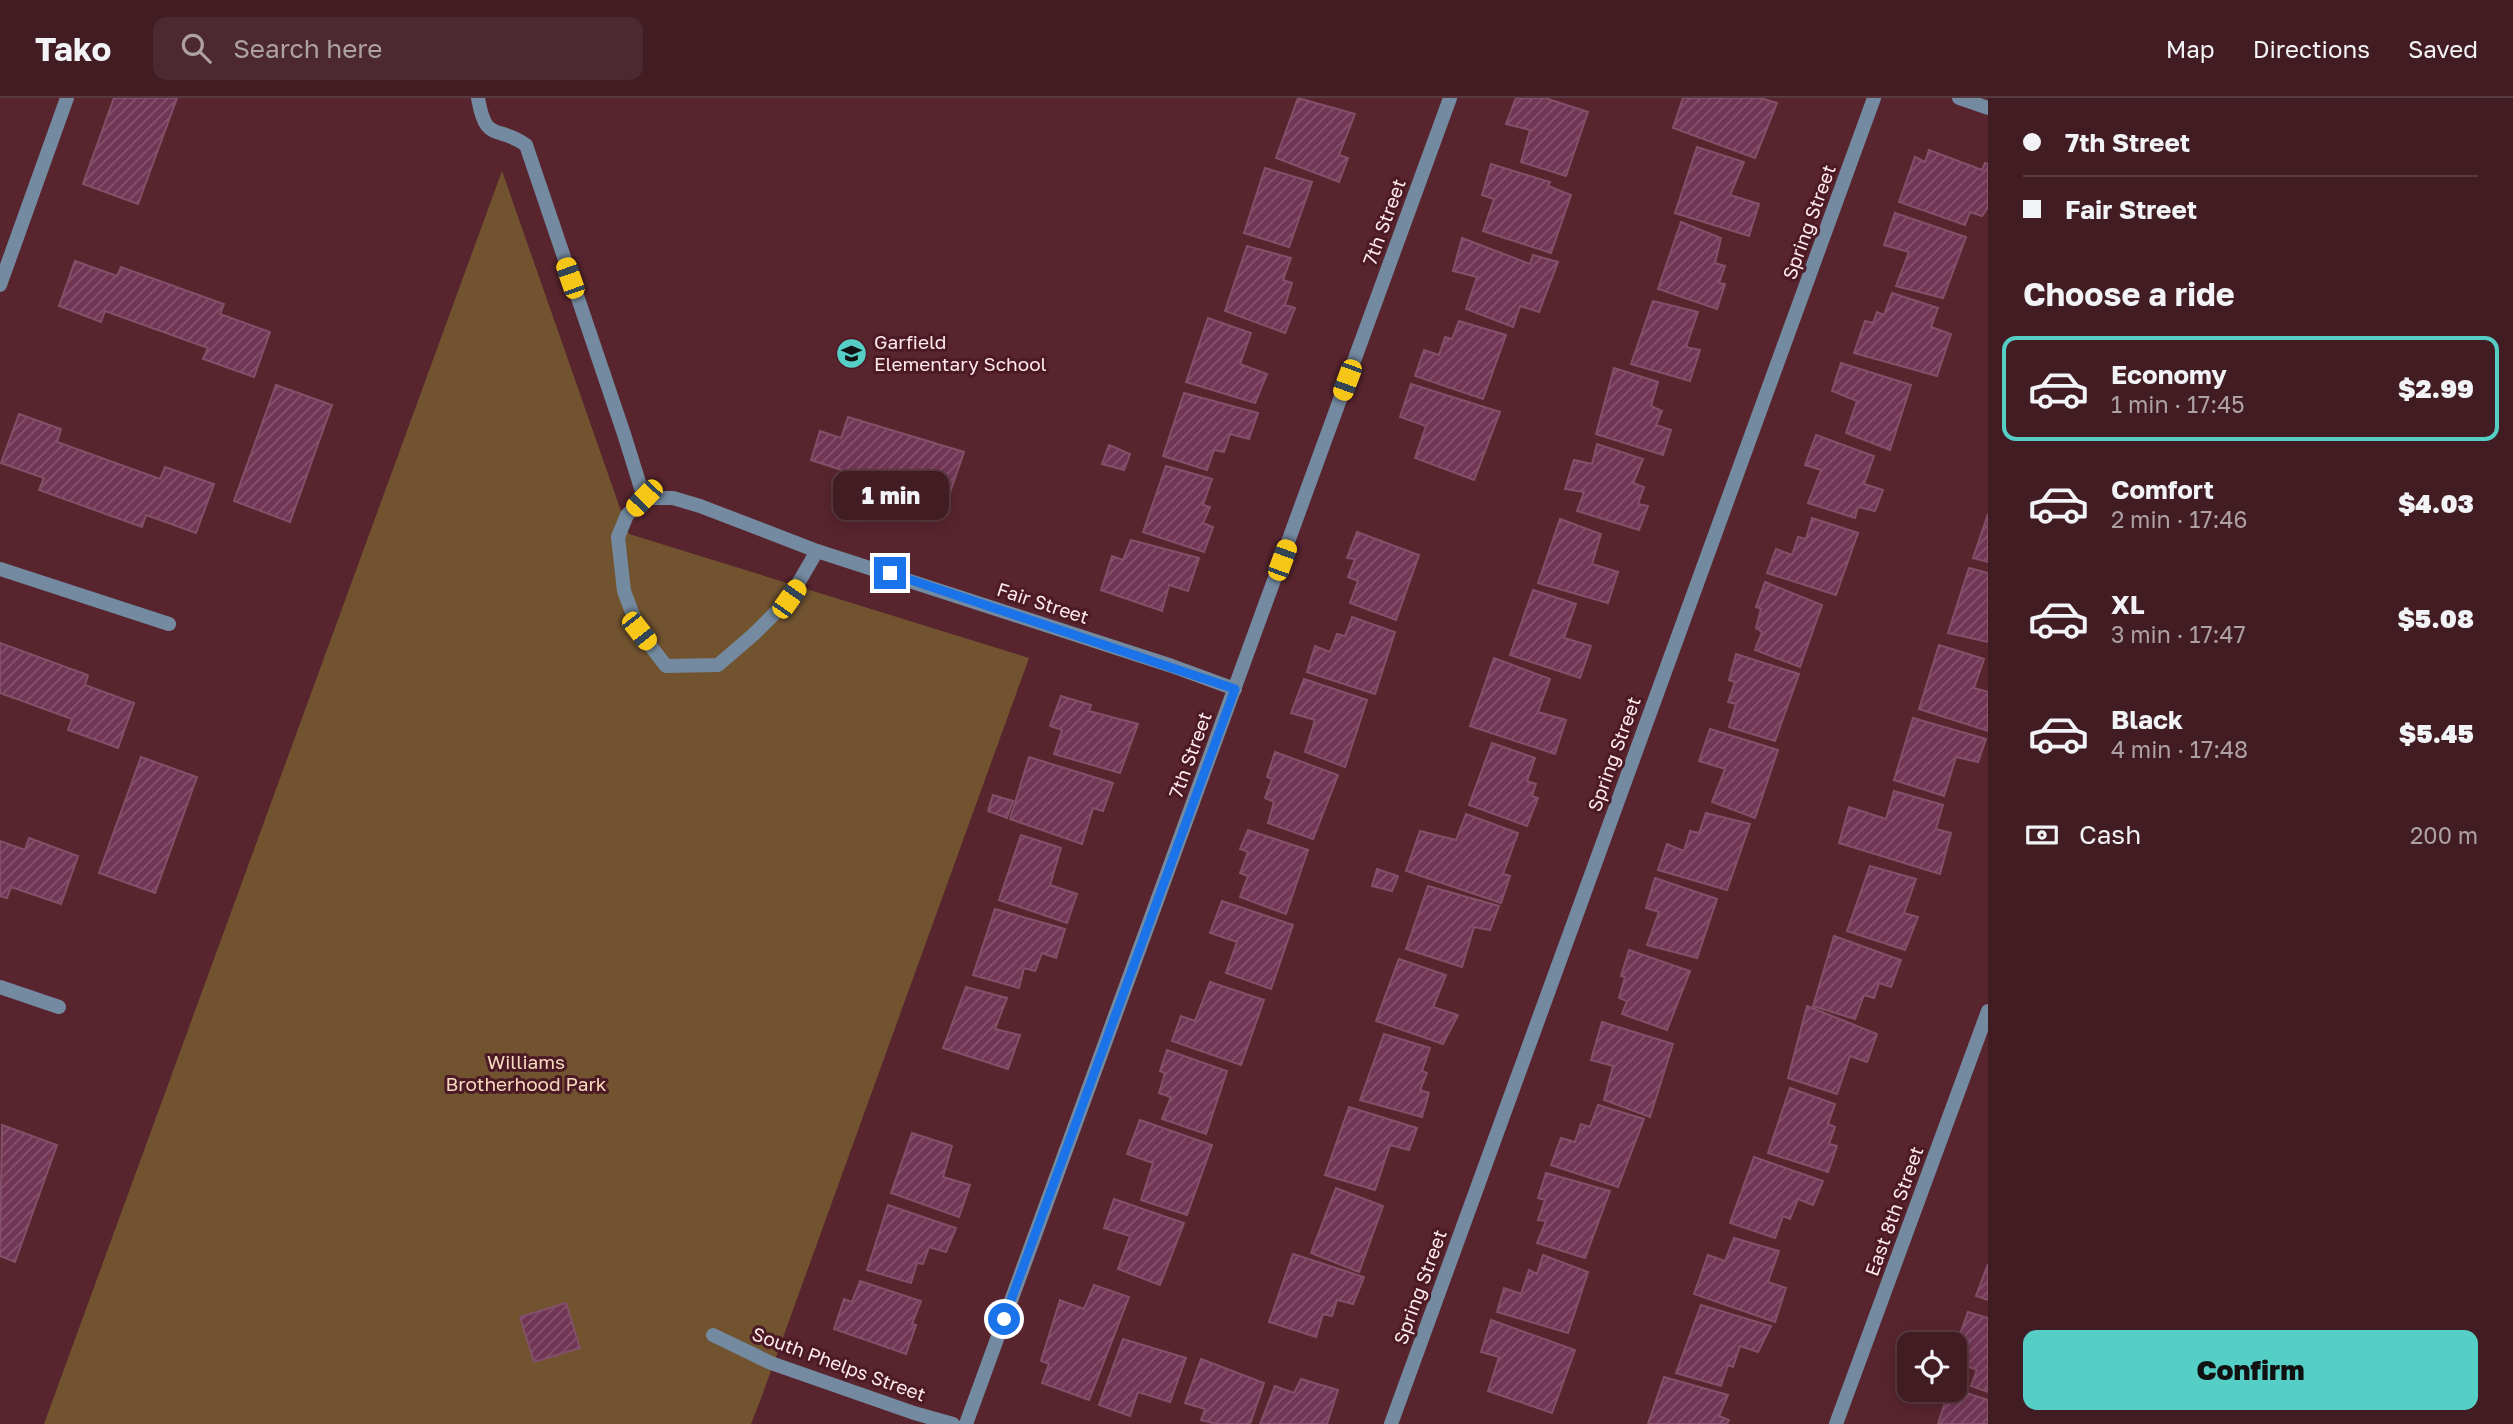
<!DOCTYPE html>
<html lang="en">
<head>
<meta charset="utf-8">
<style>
	:root { --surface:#421c23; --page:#4c2930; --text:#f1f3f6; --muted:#aea1a6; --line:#5a3a41; --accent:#55cec6 }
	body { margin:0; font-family:"Golos Text",sans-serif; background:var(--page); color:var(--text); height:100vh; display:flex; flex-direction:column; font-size:26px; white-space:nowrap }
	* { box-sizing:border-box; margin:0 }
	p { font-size:23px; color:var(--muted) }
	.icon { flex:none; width:38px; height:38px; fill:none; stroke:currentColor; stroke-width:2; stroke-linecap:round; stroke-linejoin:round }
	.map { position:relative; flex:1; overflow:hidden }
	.drawer { display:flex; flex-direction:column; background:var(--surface); width:525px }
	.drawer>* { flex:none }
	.guide { display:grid; align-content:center; height:154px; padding:0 35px; background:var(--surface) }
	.tools { position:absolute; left:1897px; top:1234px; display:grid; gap:14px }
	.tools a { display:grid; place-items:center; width:70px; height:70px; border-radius:14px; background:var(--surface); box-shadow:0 4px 18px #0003,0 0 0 2px var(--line); font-size:35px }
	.end { position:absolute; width:32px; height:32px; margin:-16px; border:9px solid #1a73e8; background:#fff; box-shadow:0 0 0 4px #fff }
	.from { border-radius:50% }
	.bubble { position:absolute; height:49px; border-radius:14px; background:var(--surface); box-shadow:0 4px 18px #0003,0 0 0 2px var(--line); font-size:23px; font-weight:800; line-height:49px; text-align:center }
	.car { position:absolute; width:21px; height:42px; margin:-21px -10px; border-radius:9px; box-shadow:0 0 5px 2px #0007; background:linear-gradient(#f5c518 24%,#345 0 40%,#f5c518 0 76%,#345 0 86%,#f5c518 0) }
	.guide b { display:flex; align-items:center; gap:24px; height:66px; font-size:26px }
	.guide b+b { border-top:2px solid var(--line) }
	.guide i { width:18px; height:18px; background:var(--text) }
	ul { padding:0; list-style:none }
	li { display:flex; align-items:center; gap:21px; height:105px; margin:0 14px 10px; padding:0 21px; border:4px solid transparent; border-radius:14px }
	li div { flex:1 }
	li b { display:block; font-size:26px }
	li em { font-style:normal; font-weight:800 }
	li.current { border-color:var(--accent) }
	li>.icon { width:63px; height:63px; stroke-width:1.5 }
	h2 { padding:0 35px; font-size:32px; line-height:84px }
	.pay { display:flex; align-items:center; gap:18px; height:77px; padding:0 35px; font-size:26px }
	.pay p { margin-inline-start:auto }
	.button { display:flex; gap:14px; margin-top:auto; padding:14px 35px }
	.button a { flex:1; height:80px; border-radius:14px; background:var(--accent); color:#111; font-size:28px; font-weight:800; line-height:80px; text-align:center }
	header { display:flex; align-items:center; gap:42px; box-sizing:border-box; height:98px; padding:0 35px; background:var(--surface); border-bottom:2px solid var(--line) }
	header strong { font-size:33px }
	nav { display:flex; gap:38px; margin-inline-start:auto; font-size:24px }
	.search { width:490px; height:63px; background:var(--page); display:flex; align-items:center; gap:18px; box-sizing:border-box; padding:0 24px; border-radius:14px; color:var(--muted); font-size:26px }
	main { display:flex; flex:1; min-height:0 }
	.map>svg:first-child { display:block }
	.park { fill:#715330 }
	.building { fill:url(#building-hatch); stroke:#835069; stroke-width:2 }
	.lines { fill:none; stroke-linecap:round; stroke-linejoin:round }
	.service { stroke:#748aa0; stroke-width:14 }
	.minor { stroke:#748aa0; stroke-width:14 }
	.tertiary { stroke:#748aa0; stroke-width:14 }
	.route { stroke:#1a73e8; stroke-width:9 }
	.labels { text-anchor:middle; stroke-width:6; stroke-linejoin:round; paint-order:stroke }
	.street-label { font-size:19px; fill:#fee9ec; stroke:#4c1a25 }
	.poi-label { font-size:19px; fill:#fee9ec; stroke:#4c1a25; text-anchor:start }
	.park-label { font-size:19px; fill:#f7dbbe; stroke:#4c1a25 }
</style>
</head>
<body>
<header>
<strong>Tako</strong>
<div class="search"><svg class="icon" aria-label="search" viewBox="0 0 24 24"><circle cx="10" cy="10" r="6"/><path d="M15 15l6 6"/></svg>Search here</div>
<nav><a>Map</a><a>Directions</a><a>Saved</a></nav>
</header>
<main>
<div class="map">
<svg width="1988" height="1326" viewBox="0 0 1988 1326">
	<defs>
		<pattern id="building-hatch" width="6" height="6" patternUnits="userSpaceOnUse" patternTransform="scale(1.75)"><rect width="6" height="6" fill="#723655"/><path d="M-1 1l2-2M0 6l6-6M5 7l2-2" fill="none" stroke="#87536e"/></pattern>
	</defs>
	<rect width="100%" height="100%" fill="#58252f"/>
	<path class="park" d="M502,73l127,363 400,124 -269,743 -9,23h-707z"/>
	<path class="building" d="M114,0h63l-39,106 -55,-20z
		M1298,0l57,16 -16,41 9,3 -9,24 -63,-24z
		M1516,0h29l43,14 -22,64 -45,-14 9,-32 -24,-6z
		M1683,0h77l17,5 -22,55 -82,-30z
		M1697,49l47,15 -14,33 29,9 -10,32 -74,-23z
		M1929,52l53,20 3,-7 3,1v43l-6,9 -12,-4 -5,13 -66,-23 16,-45 10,5z
		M1491,66l59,18 -2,4 23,9 -20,58 -68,-22 11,-32 -12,-4z
		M1265,70l47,14 -23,65 -45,-14z
		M1895,115l71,24 -23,61 -47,-12 13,-34 -25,-7z
		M1681,124l40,16 -6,25 10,3 -6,17 6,1 -8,25 -59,-20z
		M1462,140l68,26 3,-9 25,7 -19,50 -19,-6 -7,21 -47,-18 11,-32 -24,-6z
		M1247,148l44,12 -8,22 9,3 -7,22 10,3 -10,25 -60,-22z
		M75,163l42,15 4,-9 103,37 -4,10 50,18 -16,45 -51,-18 5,-11 -103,-37 -4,11 -42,-16z
		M1892,195l46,15 -7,19 20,7 -14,42 -83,-23 11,-32 8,2 4,-11 7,3z
		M1653,203l45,11 -12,35 14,3 -10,31 -59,-17z
		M1208,220l43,15 -11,31 27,10 -12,29 -69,-21z
		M1459,223l47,14 -23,64 -68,-23 9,-26 15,5 6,-18 7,2z
		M1841,265l70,22 -21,65 -44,-17 11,-32 -25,-10z
		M1614,270l44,14 -7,24 11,5 -6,14 15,5 -8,25 -67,-21z
		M1411,286l89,28 -26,68 -59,-22 11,-32 -26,-9z
		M276,287l56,20 -42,117 -56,-21z
		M1184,295l74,20 -9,26 -19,-5 -6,18 -10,-2 -7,20 -44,-14z
		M19,316l42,15 -4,13 103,37 5,-12 49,17 -18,49 -50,-18 -4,12 -103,-37 5,-12 -43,-15z
		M848,319l116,35 -18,52 -135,-44 9,-29 21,7z
		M1816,337l58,21 -10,28 19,6 -8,21 -17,-4 -3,11 -47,-15 13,-33 -16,-5z
		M1597,346l46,15 -10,24 11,4 -6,17 10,2 -9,24 -62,-19 7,-19 -19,-3 9,-29 18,4z
		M1109,347l21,9 -6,16 -22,-6z
		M1166,368l46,13 -9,26 7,2 -7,16 10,4 -9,25 -61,-20z
		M1988,416v48l-15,-4z
		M1812,420l46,15 -22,62 -69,-22 9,-24 16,6 6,-18 8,2z
		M1560,421l41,15 -9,30 26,8 -10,31 -70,-20z
		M1357,434l62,23 -23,65 -46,-17 8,-22 -10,-4 7,-18 -8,-1z
		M1131,442l68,18 -11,33 -19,-6 -7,26 -61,-21 11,-34 11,4z
		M1969,470l19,5v69l-40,-9z
		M1765,484l57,23 -22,62 -45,-17 7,-18 -6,-4 5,-19 -5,-2z
		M1533,492l43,14 -12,34 27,8 -11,32 -70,-23z
		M1352,519l43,15 -20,62 -68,-22 8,-26 15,6 7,-18 8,2z
		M0,545l88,32 -3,10 49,18 -16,45 -50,-18 4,-11 -72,-26z
		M1939,547l45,14 -10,29 14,4v39l-69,-22z
		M1736,556l63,20 -24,67 -46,-14 7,-23 -8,-2 7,-20 -6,-2z
		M1494,560l56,21 -12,33 28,8 -11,34 -85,-28z
		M1304,581l63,21 -22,67 -40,-15 10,-32 -24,-7z
		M1061,598l30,9 -2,6 49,13 -18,49 -66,-19 8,-24 -12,-4z
		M1913,620l73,21 -8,23 -22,-5 -12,39 -50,-16z
		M1710,631l68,21 -23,68 -43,-16 13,-33 -26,-8z
		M1492,645l43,15 -8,23 9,3 -4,12 6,2 -11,28 -58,-21z
		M1275,654l63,23 -25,64 -45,-16 6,-21 -9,-4 7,-19 -5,-2z
		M141,659l56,20 -42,116 -56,-20z
		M1029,659l84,26 -10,28 -10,-3 -11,36 -72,-25z
		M1894,693l49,14 -7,24 15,4 -11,41 -101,-31 10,-36 37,12z
		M993,697l20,6 -6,17 -19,-7z
		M1706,715l44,11 -23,66 -69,-20 9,-26 17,7 6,-20 9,2z
		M1466,716l52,19 -15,41 7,2 -9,27 -95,-32 14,-40 36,9z
		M1248,732l60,20 -22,64 -46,-17 8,-21 -8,-3 8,-21 -8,-3z
		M1021,737l40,13 -11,37 27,9 -10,29 -68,-23z
		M29,740l49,18 -17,48 -50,-17 -4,11 -7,-2v-55l25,9z
		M1870,768l46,13 -12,34 14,4 -13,33 -58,-19z
		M1377,771l21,7 -6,15 -20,-5z
		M1655,780l62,21 -20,59 -50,-13 12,-33 -13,-4z
		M1428,788l71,20 -9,24 -16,-3 -12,40 -56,-18z
		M1222,803l71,24 -22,64 -45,-16 11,-31 -27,-9z
		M995,811l70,20 -9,29 -14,-5 -7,18 -11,-3 -5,20 -46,-13z
		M1834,838l67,24 -10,27 -12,-4 -5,15 -10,-3 -9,24 -42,-13z
		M1629,852l61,21 -23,59 -45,-16 5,-13 -8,-3 6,-21 -4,-1z
		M1399,861l47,16 -13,32 25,8 -15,29 -67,-23z
		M1210,884l54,18 -23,65 -69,-24 9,-25 14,5z
		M966,889l41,11 -12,31 25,6 -12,34 -65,-21z
		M1807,908l70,28 -10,28 -17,-6 -13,38 -49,-16z
		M1602,924l71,22 -23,73 -46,-17 9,-34 -22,-6z
		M1384,936l46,14 -8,23 5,2 -7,17 9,3 -7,24 -62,-17z
		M1167,952l60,21 -21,63 -44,-15 9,-22 -12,-4 6,-20 -5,-2z
		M1790,990l45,16 -7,20 7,3 -6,17 8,2 -9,26 -60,-19z
		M1598,1007l46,14 -26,68 -67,-22 10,-27 14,4 6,-18 9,3z
		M1349,1009l68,21 -8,22 -19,-5 -15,45 -50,-15z
		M1140,1022l72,25 -25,70 -46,-15 12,-37 -26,-9z
		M2,1027l55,20 -42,117 -15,-6z
		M912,1035l40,13 -9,31 27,8 -11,32 -68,-24z
		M1754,1059l69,24 -10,24 -15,-6 -8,20 -7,-3 -8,22 -45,-15z
		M1546,1075l64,18 -25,67 -48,-15 9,-22 -8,-1 7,-20 -7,-2z
		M1336,1090l47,18 -24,66 -48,-19z
		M1114,1101l70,24 -24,62 -42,-16 12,-33 -26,-8z
		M888,1107l68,23 -10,24 -17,-5 -6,17 -6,-1 -6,20 -44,-13z
		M1734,1140l45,13 -11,31 18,6 -11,34 -81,-28 14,-39 17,6z
		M1293,1156l71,23 -11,27 -16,-4 -5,16 -9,-2 -7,23 -47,-15z
		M1543,1157l45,17 -20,61 -71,-21 7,-24 17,6 8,-24 8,4z
		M1988,1166v36l-12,-4z
		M860,1183l61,20 -9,23 4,1 -10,29 -72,-25 10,-30 8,3z
		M1094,1187l35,12 -40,103 -47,-17 7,-19 -8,-3 19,-61 24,9z
		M566,1205l14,45 -46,14 -14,-45z
		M1701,1207l70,21 -13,26 -18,-6 -7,21 -5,-2 -7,21 -45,-13z
		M1968,1214l20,6v74l-17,-6 6,-16 -16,-6 9,-24 -11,-3z
		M1491,1222l84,30 -23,63 -64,-22 11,-34 -18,-5z
		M1123,1241l63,19 -16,44 -32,-10 -8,24 -31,-11z
		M1201,1261l63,24 -14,41h-34l-15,-4 4,-11 -20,-6z
		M1664,1279l64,18 -9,21 10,4 -2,4h-79z
		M1301,1281l37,11 -11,34h-67l15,-38 19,7z
		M1955,1291l33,11v24h-50l8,-25 2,2z"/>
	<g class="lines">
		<path class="service" d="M644,400l-17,17 -9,22 6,54 15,40 27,35 52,-1 36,-31 35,-35 28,-48
			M0,889l59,20"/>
		<path class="minor" d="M478,0c8,46 18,26 48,47l98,289 20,64h29l27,8 117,45 355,115 63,23
			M1959,0l29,10
			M0,187l67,-187
			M0,471l169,55
			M713,1237l58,28 143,50 39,11
			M966,1326l484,-1326
			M1391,1326l483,-1326"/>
		<path class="tertiary" d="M1836,1326l152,-413"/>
	</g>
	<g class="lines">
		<path class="route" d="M890,475l345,116 -231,630"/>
	</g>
	<defs>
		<symbol id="school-disc" viewBox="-11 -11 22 22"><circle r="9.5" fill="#55cec6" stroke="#4c1a25"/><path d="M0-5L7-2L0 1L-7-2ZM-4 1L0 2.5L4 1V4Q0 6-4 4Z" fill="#111"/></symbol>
	</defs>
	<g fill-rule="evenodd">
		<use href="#school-disc" x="834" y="238" width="35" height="35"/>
	</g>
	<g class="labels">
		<g class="street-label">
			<text transform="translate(1384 124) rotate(-70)" y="7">7th Street</text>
			<text transform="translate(1809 124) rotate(-70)" y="7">Spring Street</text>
			<text transform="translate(1043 505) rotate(18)" y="7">Fair Street</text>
			<text transform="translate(1614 656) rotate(-70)" y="7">Spring Street</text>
			<text transform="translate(1190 657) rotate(-70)" y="7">7th Street</text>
			<text transform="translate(1894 1113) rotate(-70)" y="7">East 8th Street</text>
			<text transform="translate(1420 1189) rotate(-70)" y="7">Spring Street</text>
			<text transform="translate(839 1266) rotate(20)" y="7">South Phelps Street</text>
		</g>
		<g class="poi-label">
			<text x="874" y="251">Garfield<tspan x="874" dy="22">Elementary School</tspan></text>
		</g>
		<g class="park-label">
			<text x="526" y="971">Williams<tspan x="526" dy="22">Brotherhood Park</tspan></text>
		</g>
	</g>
</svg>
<div class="tools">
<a><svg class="icon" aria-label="locate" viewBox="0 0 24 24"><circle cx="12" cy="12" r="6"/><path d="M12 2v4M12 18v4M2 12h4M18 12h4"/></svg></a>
</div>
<i class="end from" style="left:1004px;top:1221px"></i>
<i class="end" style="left:890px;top:475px"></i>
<div class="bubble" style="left:833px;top:373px;width:116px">1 min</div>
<i class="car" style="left:570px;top:180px;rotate:341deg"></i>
<i class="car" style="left:1347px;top:282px;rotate:200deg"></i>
<i class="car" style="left:644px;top:400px;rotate:224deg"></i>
<i class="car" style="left:1282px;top:462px;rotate:20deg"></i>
<i class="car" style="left:789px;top:501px;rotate:35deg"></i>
<i class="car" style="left:639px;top:533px;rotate:142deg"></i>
</div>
<section class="drawer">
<div class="guide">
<b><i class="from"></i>7th Street</b>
<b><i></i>Fair Street</b>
</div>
<h2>Choose a ride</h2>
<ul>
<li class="current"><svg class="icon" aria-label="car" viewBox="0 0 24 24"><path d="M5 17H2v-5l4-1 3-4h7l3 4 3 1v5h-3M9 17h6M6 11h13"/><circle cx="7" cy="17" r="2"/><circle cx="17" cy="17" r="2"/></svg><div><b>Economy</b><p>1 min · 17:45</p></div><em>$2.99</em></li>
<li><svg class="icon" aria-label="car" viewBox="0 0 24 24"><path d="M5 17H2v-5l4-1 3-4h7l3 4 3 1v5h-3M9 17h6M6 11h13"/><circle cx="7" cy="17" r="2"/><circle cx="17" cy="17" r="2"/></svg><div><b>Comfort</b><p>2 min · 17:46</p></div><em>$4.03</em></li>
<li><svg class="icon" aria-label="car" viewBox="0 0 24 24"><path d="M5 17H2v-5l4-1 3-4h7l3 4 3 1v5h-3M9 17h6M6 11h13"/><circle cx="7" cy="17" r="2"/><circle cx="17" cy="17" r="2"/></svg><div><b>XL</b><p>3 min · 17:47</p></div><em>$5.08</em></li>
<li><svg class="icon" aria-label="car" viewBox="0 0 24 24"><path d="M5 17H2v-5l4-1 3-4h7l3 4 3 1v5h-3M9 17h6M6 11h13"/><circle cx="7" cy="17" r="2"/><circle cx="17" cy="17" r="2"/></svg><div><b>Black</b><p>4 min · 17:48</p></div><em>$5.45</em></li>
</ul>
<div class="pay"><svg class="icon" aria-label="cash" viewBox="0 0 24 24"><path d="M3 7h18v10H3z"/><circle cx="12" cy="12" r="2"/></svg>Cash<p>200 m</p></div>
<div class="button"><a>Confirm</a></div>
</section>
</main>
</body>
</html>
